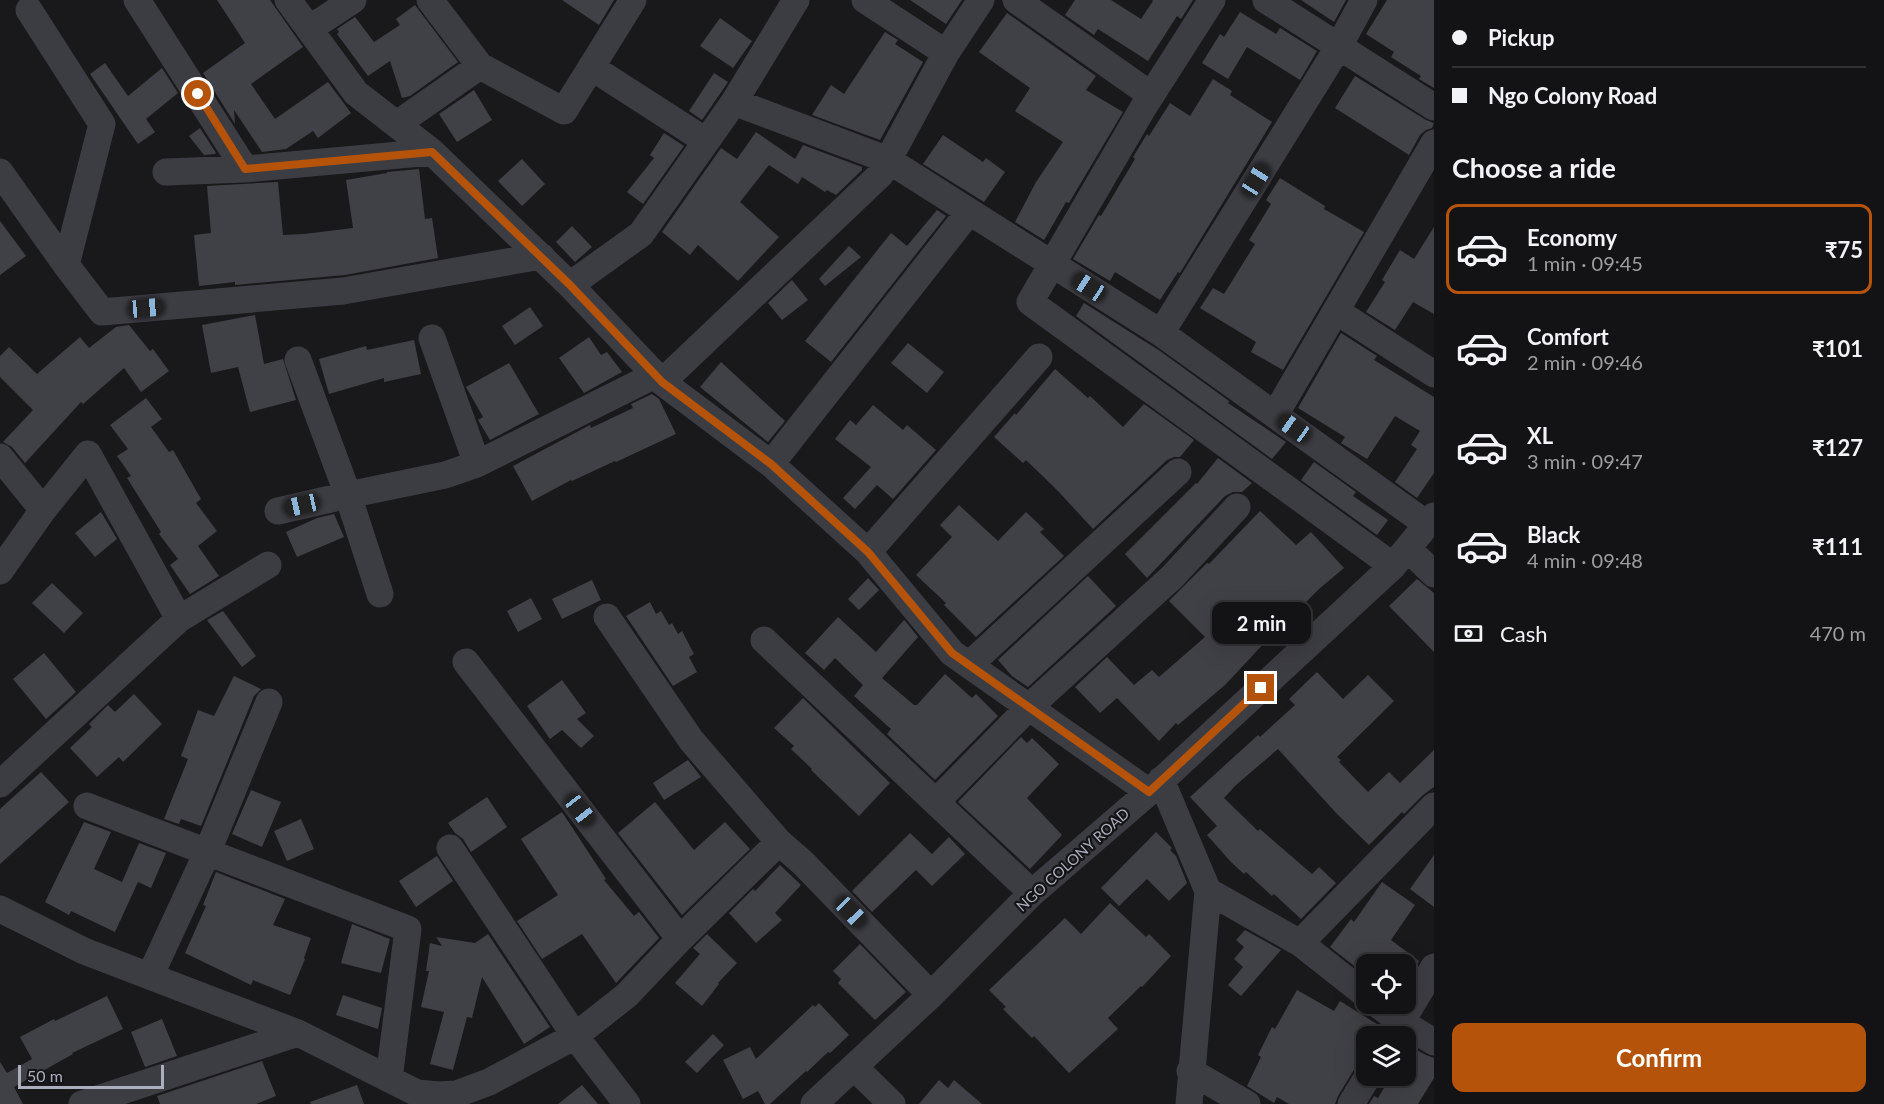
<!DOCTYPE html>
<html lang="en">
<head>
<meta charset="utf-8">
<style>
	:root { --surface:#131315; --page:#202022; --text:#f1f3f6; --muted:#9d9ea0; --line:#323234; --accent:#b45309 }
	body { margin:0; font-family:Lato,sans-serif; background:var(--page); color:var(--text); height:100vh; display:flex; flex-direction:column; font-size:22px; white-space:nowrap }
	* { box-sizing:border-box; margin:0 }
	p { font-size:20px; color:var(--muted) }
	.icon { flex:none; width:33px; height:33px; fill:none; stroke:currentColor; stroke-width:2; stroke-linecap:round; stroke-linejoin:round }
	.map { position:relative; flex:1; overflow:hidden }
	.sheet { display:flex; flex-direction:column; background:var(--surface); width:450px }
	.sheet>* { flex:none }
	.hud { display:grid; align-content:center; height:132px; padding:0 18px; background:var(--surface) }
	.buttons { position:absolute; left:1356px; top:954px; display:grid; gap:12px }
	.buttons a { display:grid; place-items:center; width:60px; height:60px; border-radius:12px; background:var(--surface); box-shadow:0 6px 24px #0002,0 0 0 2px var(--line); font-size:30px }
	.scale { position:absolute; left:18px; bottom:15px; width:146px; box-sizing:border-box; padding-left:6px; border:3px solid #abaebc; border-top:0; font-size:16px; line-height:21px; white-space:nowrap; color:#abaebc; -webkit-text-stroke:4px #141417; paint-order:stroke }
	.end { position:absolute; width:27px; height:27px; margin:-14px; border:8px solid #b45309; background:#fff; box-shadow:0 0 0 3px #fff }
	.from { border-radius:50% }
	.bubble { position:absolute; height:42px; border-radius:12px; background:var(--surface); box-shadow:0 6px 24px #0002,0 0 0 2px var(--line); font-size:20px; font-weight:700; line-height:42px; text-align:center }
	.car { position:absolute; width:18px; height:36px; margin:-18px -9px; border-radius:8px; box-shadow:0 0 4px 2px #0007; background:linear-gradient(#222 24%,#8ab4d8 0 40%,#222 0 76%,#8ab4d8 0 86%,#222 0) }
	.hud b { display:flex; align-items:center; gap:21px; height:57px; font-size:22px }
	.hud b+b { border-top:2px solid var(--line) }
	.hud i { width:15px; height:15px; background:var(--text) }
	ul { padding:0; list-style:none }
	li { display:flex; align-items:center; gap:18px; height:90px; margin:0 12px 9px; padding:0 6px; border:3px solid transparent; border-radius:12px }
	li div { flex:1 }
	li b { display:block; font-size:22px }
	li em { font-style:normal; font-weight:700 }
	li.selected { border-color:var(--accent) }
	li>.icon { width:54px; height:54px; stroke-width:1.5 }
	h2 { padding:0 18px; font-size:27px; line-height:72px }
	.pay { display:flex; align-items:center; gap:15px; height:66px; padding:0 18px; font-size:22px }
	.pay p { margin-inline-start:auto }
	.primary-button { display:flex; gap:12px; margin-top:auto; padding:12px 18px }
	.primary-button a { flex:1; height:69px; border-radius:12px; background:var(--accent); color:#fff; font-size:24px; font-weight:700; line-height:69px; text-align:center }
	main { display:flex; flex:1; min-height:0 }
	.map>svg:first-child { display:block }
	.building { fill:#404146 }
	.lines { fill:none; stroke-linecap:round; stroke-linejoin:round }
	.minor { stroke:#3c3c43; stroke-width:27 }
	.route { stroke:#b45309; stroke-width:8 }
	.labels { text-anchor:middle; stroke-width:4.5; stroke-linejoin:round; paint-order:stroke }
	.street-label { font-size:15px; fill:#abaebc; stroke:#141417 }
</style>
</head>
<body>
<main>
<div class="map">
<svg width="1434" height="1104" viewBox="0 0 1434 1104">
	<rect width="100%" height="100%" fill="#19191c"/>
	<path class="building" d="M217,0h53l33,47 -52,37 24,35 53,-37 23,31 -33,25 -5,-7 -27,18 -24,3 -28,-42 1,14 -32,-51 42,-30z
		M562,0h52l-15,25z
		M910,0h52l-16,24z
		M1075,0h36l30,19 12,-18 -1,-1h41l-12,19 -4,-3 -29,45 -50,-32 -4,6 -29,-20z
		M1301,0h45l-12,22z
		M1387,0h47v88l-15,-9 2,-3 -30,-19 3,-5 -28,-18z
		M415,5l43,57 -48,34 -8,2 -12,-37 -22,15 -31,-42 2,-2 -2,-3 18,-12 19,25 26,-17 -4,-6z
		M1240,12l36,22 4,-6 37,23 -17,29 -53,-33 -19,32 -26,-16 18,-29 4,3z
		M1007,13l89,63 -10,14 37,22 -50,84 -4,7 -3,-1 -22,38 -29,-18 21,-40 27,-40 -48,-31 15,-23 -51,-36z
		M720,18l32,23 -19,27 -33,-22z
		M885,32l13,8 -3,4 28,18 -43,78 -68,-25 19,-30 13,9z
		M105,63l23,33 34,-28 16,25 -32,26 9,13 -17,12 -48,-70z
		M714,73l14,9 -26,38 -13,-9z
		M1355,76l71,44 8,3 -2,5 -6,2 -6,5 -11,20 -74,-47z
		M1213,79l19,12 -2,4 42,27 -92,151 -2,-1 -18,28 -45,-28 -5,9 -37,-22 26,-44 2,1 34,-57 -2,-2 14,-23 2,2 21,-33 20,13z
		M474,90l18,30 -35,22 -18,-28z
		M200,128l16,25 -1,1 -11,1 -15,-19z
		M756,132l39,27 8,-14 59,22v3l-26,25 -9,-5 -2,2 -23,-15 -4,7 -29,-19 -29,37 39,35 -41,44 -40,-36 -8,10 -28,-23 59,-84 16,11z
		M664,133l20,13 -41,58 -16,-12 27,-34 -4,-3z
		M943,135l40,27 3,-4 19,14 -21,30 -61,-38z
		M522,159l23,25 -23,22 -24,-25z
		M419,169l6,50 7,-1 6,40 -93,17 -110,10v-3l-36,4 -5,-51 17,-2 -4,-47 71,-4 5,53 21,-1 49,-6 -7,-48 41,-7v-1z
		M1280,178l45,28 -1,3 40,23 -81,138 -32,-18 5,-10 -56,-34 13,-20 11,6 31,-50 -6,-4 22,-36 -5,-4z
		M937,210l9,6 -115,146 -26,-21 86,-108 16,13z
		M0,221l26,35 -26,19z
		M572,226l20,21 -17,15 -19,-20z
		M1434,227v87l-21,-12 -18,28 -29,-18 19,-30 -3,-2 18,-30 14,9z
		M849,246l12,11 -36,29 -6,-7z
		M792,280l16,20 -26,20 -14,-17z
		M1084,303l76,48 69,50 -1,2 58,39 -14,17 -196,-143z
		M530,307l13,19 -28,19 -13,-19z
		M255,315l9,49 19,-5 13,41 -46,12 -12,-45 -27,6 -9,-48z
		M129,325l21,26 3,-2 16,22 -28,21 -17,-24 -41,36 -2,-2 -56,61 -13,-16 -9,-5 30,-32 -33,-33v-21l9,-9 28,27 43,-37 9,11 27,-21z
		M1341,333l36,23 -3,4 60,37v76l-17,25 -22,-16 22,-33 -6,-4 9,-14 -25,-15 -28,43 -26,-16 4,-6 -47,-29z
		M589,337l12,18 6,-3 15,20 -38,21 -25,-35z
		M414,340l7,34 -37,8v-4l-55,16 -10,-35 47,-13 1,4z
		M908,343l36,29 -17,21 -36,-30z
		M721,362l64,59 -17,21 -68,-55z
		M509,363l30,51 -49,26 -12,-20 5,-3 -17,-30z
		M1055,369l33,29 2,-2 33,31 21,-23 50,36 -14,17h-6l-7,3 -74,69 -35,-38 -32,-31 -3,3 -29,-26 21,-24 1,2z
		M652,394l7,5 17,35 -60,28 -1,-1 -43,20 -1,-1 -39,21 -19,-35 77,-41 1,3 42,-20 -2,-4z
		M146,398l16,21 -11,8 18,25 4,-2 28,49 -5,4 21,28 -19,15 21,30 -29,18 -20,-29 8,-6 -19,-25 2,-2 -34,-54 4,-2 -14,-20 11,-7 -18,-24z
		M873,405l30,25 4,-5 29,25 -43,49 -16,-14 -22,24 -12,-11 28,-31 -36,-28 15,-19 6,5z
		M1218,458l34,25 -10,9h-9l-8,4 -78,82 -22,-24 71,-71 1,1z
		M1314,462l42,30 -3,4 35,24 -11,15 -76,-55z
		M959,505l39,36 28,-29 18,17 -4,3 24,24 -88,81 -32,-32 2,-2 -30,-28 36,-38 -12,-12z
		M1260,511l36,34 15,-13 33,36 -25,21 -35,35 -1,-1 -58,62 -47,40 -2,-2 -17,18 -42,-43 -17,15 -25,-26 32,-30 27,28 18,-15 7,7 46,-40 -36,-36 38,-38 2,1z
		M101,512l16,27 -22,18 -20,-24z
		M334,514l10,23 -47,20 -11,-25 31,-14z
		M1088,576l28,30 -88,81 -16,-11 -14,-16z
		M868,578l11,12 -20,20 -11,-11z
		M1417,579l17,14v59l-45,-46z
		M592,580l9,20 -39,19 -10,-20z
		M52,583l31,30 -19,20 -32,-30z
		M531,598l11,21 -24,13 -11,-21z
		M650,602l6,12 5,-3 8,14 3,-2 6,11 4,-3 12,23 -5,3 8,15 -24,14 -47,-70z
		M223,611l33,45 -14,11 -35,-47z
		M838,617l38,35 28,-32 2,2 12,15 -36,41 32,27h3l28,-31 27,24 4,-4 22,22 -63,64 -48,-46 4,-5 -37,-33 9,-11 -28,-27 -11,12 -19,-17z
		M44,653l32,39 -30,27 -33,-40z
		M1317,672l26,27 25,-24 26,26 -57,56 4,3 -2,2 29,30 21,-20 11,11 34,-33v37l-11,8 -19,19 -2,-2 -33,33 -32,-31 -59,-65 -42,36 -12,13 34,33 2,-2 52,45 7,-7 17,16 -35,36 -27,-25 -2,2 -26,-24 -2,2 -13,-12 -24,-27 10,-9 -27,-29 68,-62 2,2 35,-32 -6,-6z
		M234,676l27,13 -7,7 -53,130 -20,-7 -2,5 -15,-5 24,-60 -7,-3 17,-46 16,6z
		M562,680l24,33 -9,6 17,17 -13,12 -19,-18 -12,9 -23,-33z
		M134,694l28,30 -39,38 -4,-5 -22,20 -27,-29 22,-21 -3,-3 19,-19 7,7z
		M803,698l87,85 -31,33 -48,-46 1,-1 -21,-20 3,-3 -20,-18z
		M1021,737l6,6 5,-5 27,26 -32,34 35,37 -32,34 -72,-67z
		M688,760l13,17 -37,23 -11,-17z
		M41,772l28,30 -69,62v-55z
		M251,790l30,12 -19,45 -30,-13z
		M487,797l20,30 -36,25 -8,-13 -8,-6 -7,-10z
		M655,802l39,48 31,-28 25,27 -68,66 -64,-82z
		M562,812l44,67 -2,1 30,36 5,-4 20,26 -43,45 -34,-49 -40,25 -25,-38 41,-26 -37,-56z
		M301,819l13,30 -27,12 -13,-30z
		M84,822l27,10 -17,37 28,13 17,-39 27,10 -15,35 -13,-6 -23,50 -44,-21 -2,4 -24,-13z
		M1156,832l16,16 -2,2 6,6 11,27 -18,18 -22,-22 -28,27 -18,-18z
		M910,833l22,21 17,-17 16,17 -33,32 -16,-16 -44,42 -20,-21z
		M1434,855v52l-24,-18z
		M437,856l16,25 -37,26 -17,-26z
		M780,865l21,20 -26,28 7,7 -26,23 -27,-30 24,-24 2,2z
		M216,872l69,27 -12,26 38,13 -7,20 1,1 -15,36 -37,-15 -2,5 -66,-32 21,-47 -3,-1z
		M1382,882l33,23 -24,35 28,21 -2,3h-51v11l-36,-28 21,-28 3,3z
		M1110,903l36,34 3,-3 22,22 -29,31 -1,-1 -33,32 10,11 -49,44 -35,-37 -2,2 -29,-29 3,-2 -17,-17 76,-72 16,16z
		M352,924l38,15 -9,34 -40,-10z
		M1245,930l36,20 -40,46 -13,-11 15,-18 -9,-8 10,-12 -8,-7z
		M488,934l62,93 -26,17 -42,-67 -10,41 -5,-1 -14,53 -23,-6 14,-52 -23,-5 8,-36h-3l4,-28 12,3 -6,-9 39,6z
		M707,934l30,29 -19,20 1,1 -17,22 -27,-23 25,-29 -7,-6z
		M860,944l46,48 -31,28 -37,-37 3,-4 -8,-8z
		M1297,990l37,21 6,-10 40,25 -3,10h-11v24l-11,8 -17,28 -3,8h-46l-12,-7 -3,6 -27,-17 14,-29 -3,-2 14,-28 3,2z
		M343,995l39,13 -4,21 -42,-14z
		M107,996l16,33 -51,24 1,1 -59,33 9,17h-23v-42l7,11 25,-14 -12,-22 34,-18 1,2z
		M819,1003l30,32 -19,18 -2,-1 -21,20 -1,-1 -36,33h-5l-7,-13 -15,8 -20,-39 27,-13 6,12 57,-54 2,2z
		M162,1019l15,37 -32,11 -14,-35z
		M713,1034l11,11 -27,28 -12,-11z
		M1409,1046l17,9 8,3v20l-16,26h-49l5,-8 4,2 13,-22h15v-24z
		M262,1061l14,35 -20,8h-96l-3,-8z
		M939,1080l9,8 6,-8 28,24h-63z
		M357,1085l7,19h-53l-1,-2z
		M582,1085l16,19h-40z"/>
	<g class="lines">
		<path class="minor" d="M137,0l108,169 -79,3
			M288,0l68,93 76,59 138,133 92,97 109,82 97,88 84,101 197,139
			M430,0l50,66 84,45 69,-111
			M865,0l81,53
			M1016,0l135,95
			M1212,0l-69,108 -113,194 363,264
			M1266,0l168,107
			M29,10l73,114 -36,141
			M309,29l44,-29
			M591,67l115,74
			M734,102l154,58 273,173 267,192
			M397,124l83,-58
			M245,169l187,-17
			M0,172l66,93 36,47 241,-21 198,-35
			M570,285l71,-51 93,-132 62,-102
			M1336,311l98,63
			M1161,333l178,-287 25,-46
			M432,338l45,126
			M298,360l50,135 97,-20 32,-11 178,-89
			M662,382l218,-207 66,-122 35,-53
			M1275,415l159,-272
			M0,457l43,53
			M771,464l198,-252
			M278,511l70,-16 32,99
			M1408,549l26,25
			M868,552l171,-195
			M0,571l43,-61 45,-56 91,165 -179,165
			M607,617l84,123 88,102
			M179,619l89,-54
			M764,640l268,253
			M466,662l214,277
			M969,665l209,-193
			M1161,780l47,111 92,52 134,-137
			M936,802l92,-94 144,-131 65,-70
			M87,806l321,123 -19,150
			M450,848l125,188 52,68
			M0,909l84,42 214,82 119,60 21,2 19,-1 32,-12 86,-46 52,-41 53,-56 99,-97 24,21 128,132
			M1300,943l66,52
			M150,976l57,-123 62,-151
			M1377,1004l24,18 33,20
			M1393,1036l41,-69
			M854,1067l38,37
			M1190,1071l57,33
			M82,1104l216,-71
			M814,1104l117,-109 101,-102 117,-101 244,-226 41,-50
			M1189,1104l19,-213
			M1351,1104l17,-28"/>
	</g>
	<g class="lines">
		<path class="route" d="M198,94l47,75 187,-17 138,133 92,97 109,82 97,88 84,101 197,139 112,-104"/>
	</g>
	<g class="labels">
		<g class="street-label">
			<text transform="translate(1073 860) rotate(-42)" y="5">NGO COLONY ROAD</text>
		</g>
	</g>
</svg>
<div class="buttons">
<a><svg class="icon" aria-label="locate" viewBox="0 0 24 24"><circle cx="12" cy="12" r="6"/><path d="M12 2v4M12 18v4M2 12h4M18 12h4"/></svg></a>
<a><svg class="icon" aria-label="layers" viewBox="0 0 24 24"><path d="M12 4l9 5-9 5-9-5zM3 14l9 5 9-5"/></svg></a>
</div>
<div class="scale">50 m</div>
<i class="end from" style="left:198px;top:94px"></i>
<i class="end" style="left:1261px;top:688px"></i>
<div class="bubble" style="left:1212px;top:602px;width:99px">2 min</div>
<i class="car" style="left:1256px;top:180px;rotate:32deg"></i>
<i class="car" style="left:1089px;top:287px;rotate:303deg"></i>
<i class="car" style="left:146px;top:308px;rotate:85deg"></i>
<i class="car" style="left:1294px;top:428px;rotate:305deg"></i>
<i class="car" style="left:302px;top:505px;rotate:257deg"></i>
<i class="car" style="left:580px;top:810px;rotate:142deg"></i>
<i class="car" style="left:851px;top:912px;rotate:136deg"></i>
</div>
<section class="sheet">
<div class="hud">
<b><i class="from"></i>Pickup</b>
<b><i></i>Ngo Colony Road</b>
</div>
<h2>Choose a ride</h2>
<ul>
<li class="selected"><svg class="icon" aria-label="car" viewBox="0 0 24 24"><path d="M5 17H2v-5l4-1 3-4h7l3 4 3 1v5h-3M9 17h6M6 11h13"/><circle cx="7" cy="17" r="2"/><circle cx="17" cy="17" r="2"/></svg><div><b>Economy</b><p>1 min · 09:45</p></div><em>₹75</em></li>
<li><svg class="icon" aria-label="car" viewBox="0 0 24 24"><path d="M5 17H2v-5l4-1 3-4h7l3 4 3 1v5h-3M9 17h6M6 11h13"/><circle cx="7" cy="17" r="2"/><circle cx="17" cy="17" r="2"/></svg><div><b>Comfort</b><p>2 min · 09:46</p></div><em>₹101</em></li>
<li><svg class="icon" aria-label="car" viewBox="0 0 24 24"><path d="M5 17H2v-5l4-1 3-4h7l3 4 3 1v5h-3M9 17h6M6 11h13"/><circle cx="7" cy="17" r="2"/><circle cx="17" cy="17" r="2"/></svg><div><b>XL</b><p>3 min · 09:47</p></div><em>₹127</em></li>
<li><svg class="icon" aria-label="car" viewBox="0 0 24 24"><path d="M5 17H2v-5l4-1 3-4h7l3 4 3 1v5h-3M9 17h6M6 11h13"/><circle cx="7" cy="17" r="2"/><circle cx="17" cy="17" r="2"/></svg><div><b>Black</b><p>4 min · 09:48</p></div><em>₹111</em></li>
</ul>
<div class="pay"><svg class="icon" aria-label="cash" viewBox="0 0 24 24"><path d="M3 7h18v10H3z"/><circle cx="12" cy="12" r="2"/></svg>Cash<p>470 m</p></div>
<div class="primary-button"><a>Confirm</a></div>
</section>
</main>
</body>
</html>
